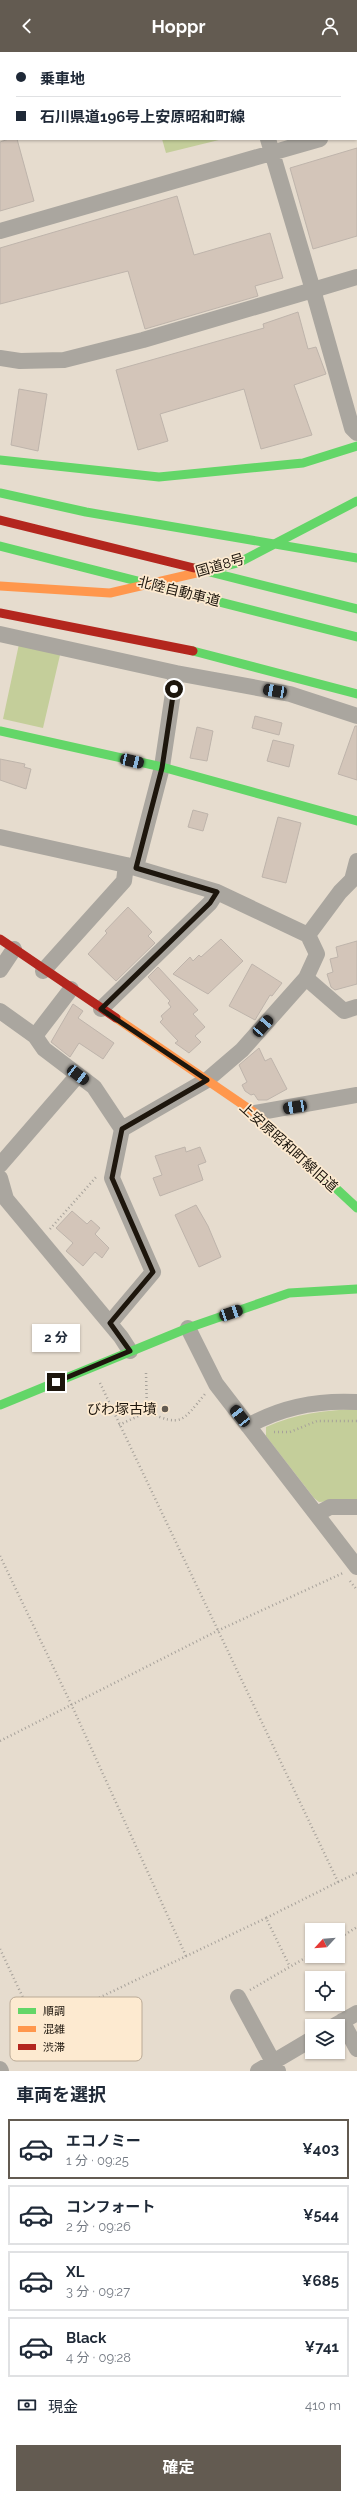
<!DOCTYPE html>
<html lang="ja">
<head>
<meta charset="utf-8">
<style>
	:root { --surface:#fff; --page:#f6f6f7; --text:#1f2937; --muted:#747a83; --line:#e0e1e3; --accent:#635b51 }
	body { margin:0; font-family:Raleway,"Noto Sans JP",sans-serif; background:var(--page); color:var(--text); height:100vh; display:flex; flex-direction:column; font-size:15px; white-space:nowrap }
	* { box-sizing:border-box; margin:0 }
	p { font-size:13px; color:var(--muted) }
	.icon { flex:none; width:22px; height:22px; fill:none; stroke:currentColor; stroke-width:2; stroke-linecap:round; stroke-linejoin:round }
	.map { position:relative; height:2019px; overflow:hidden }
	.panel { display:flex; flex-direction:column; background:var(--surface); flex:1 }
	.panel>* { flex:none }
	.banner { position:absolute; left:0px; top:0px; width:357px; height:88px; box-shadow:0 1px 3px #0004; display:grid; align-content:center; height:88px; padding:0 16px; background:var(--surface) }
	.needle { width:26px; rotate:244deg }
	.controls { position:absolute; left:305px; top:1871px; display:grid; gap:8px }
	.controls a { display:grid; place-items:center; width:40px; height:40px; border-radius:0px; background:var(--surface); box-shadow:0 1px 3px #0004; font-size:20px }
	.end { position:absolute; width:18px; height:18px; margin:-9px; border:5px solid #1d160d; background:#fff; box-shadow:0 0 0 2px #fff }
	.from { border-radius:50% }
	.bubble { position:absolute; height:28px; border-radius:0px; background:var(--surface); box-shadow:0 1px 3px #0004; font-size:13px; font-weight:700; line-height:28px; text-align:center }
	.car { position:absolute; width:12px; height:24px; margin:-12px -6px; border-radius:5px; box-shadow:0 0 3px 1px #0007; background:linear-gradient(#222 24%,#8ab4d8 0 40%,#222 0 76%,#8ab4d8 0 86%,#222 0) }
	.banner b { display:flex; align-items:center; gap:14px; height:38px; font-size:15px }
	.banner b+b { border-top:1px solid var(--line) }
	.banner i { width:10px; height:10px; background:var(--text) }
	ul { padding:0; list-style:none }
	li { display:flex; align-items:center; gap:12px; height:60px; margin:0 8px 6px; padding:0 8px; border:2px solid var(--line); border-radius:0px }
	li div { flex:1 }
	li b { display:block; font-size:15px }
	li em { font-style:normal; font-weight:700 }
	li.active { border-color:var(--accent) }
	li>.icon { width:36px; height:36px; stroke-width:1.5 }
	h2 { padding:0 16px; font-size:18px; line-height:48px }
	.pay { display:flex; align-items:center; gap:10px; height:44px; padding:0 16px; font-size:15px }
	.pay p { margin-inline-start:auto }
	.button { display:flex; gap:8px; margin-top:auto; padding:8px 16px }
	.button a { flex:1; height:46px; border-radius:0px; background:var(--accent); color:#fff; font-size:16px; font-weight:700; line-height:46px; text-align:center }
	header { display:flex; justify-content:space-between; align-items:center; height:52px; padding:0 16px; background:var(--accent); color:#fff; font-size:18px; font-weight:700 }
	.map>svg:first-child { display:block }
	.green { fill:#c4ce9a }
	.building { fill:#d3c5b9; stroke:#beb4ab }
	.lines { fill:none; stroke-linecap:round; stroke-linejoin:round }
	.path { stroke:#a6a19a; stroke-width:2.5; stroke-dasharray:1 3; stroke-linecap:butt }
	.street { stroke:#aaa69f; stroke-width:16 }
	.fast { stroke:#63d668; stroke-width:9 }
	.slow { stroke:#ff974d; stroke-width:9 }
	.jam { stroke:#b3261e; stroke-width:9 }
	.route { stroke:#1d160d; stroke-width:5 }
	.poi-dot { fill:#635b51; stroke:#fdead0; stroke-width:1.5 }
	.labels { text-anchor:middle; stroke-width:3.5; stroke-linejoin:round; paint-order:stroke }
	.street-label { font-size:14px; fill:#1d160d; stroke:#fdead0 }
	.poi-label { font-size:14px; fill:#1d160d; stroke:#fdead0; text-anchor:end }
	.key { fill:#fdead0; stroke:#baaa96; stroke-width:1 }
	.key-label { font-size:11px; fill:#1d160d }
</style>
</head>
<body>
<header><svg class="icon" aria-label="back" viewBox="0 0 24 24"><path d="M15 5l-7 7 7 7"/></svg>Hoppr<svg class="icon" aria-label="person" viewBox="0 0 24 24"><circle cx="12" cy="8" r="4"/><path d="M4 21q1-7 8-7t8 7"/></svg></header>
<div class="map">
<svg width="357" height="2019" viewBox="0 0 357 2019">
	<rect width="100%" height="100%" fill="#e6dcce"/>
	<path class="green" d="M162,87h61l-57,14z
		M19,592l41,11 -17,73 -40,-9z
		M357,1357v90l-38,3 -5,-4 -48,-62v-9c29,-13 59,-17 91,-18z"/>
	<path class="building" d="M9,87h8l17,62 -34,10v-69z
		M357,96v88l-44,13 -23,-81z
		M177,144l17,59 76,-22 13,45 -28,8 3,10 -113,33 -17,-58 -128,33v-56z
		M298,260l10,37 8,-2 10,27 -32,11 18,50 -51,14 -17,-60 -84,25 8,27 -30,9 -22,-80 148,-42 -1,-4z
		M19,337l28,5 -9,57 -27,-6z
		M255,664l27,7 -3,12 -27,-7z
		M355,674h2v54l-19,-6z
		M197,675l16,4 -6,30 -17,-3z
		M273,688l21,5 -5,22 -22,-6z
		M0,707l25,5 -1,3 7,2 -5,20 -26,-9z
		M193,758l15,4 -5,17 -15,-4z
		M278,765l23,6 -15,60 -24,-6z
		M128,855l24,25 -4,4 7,7 -39,38 -28,-27 19,-21 -2,-2z
		M221,887l22,22 -35,33 -35,-20 17,-17 3,4 6,-6 2,2z
		M357,889v43l-22,6 -4,-3 -4,-13 6,-2 -3,-13 8,-2 -2,-10z
		M252,912l30,19 -10,13 -2,-1 -15,25 -26,-14z
		M158,915l40,43 -5,4 12,13 -10,9 6,6 -12,11 -14,-10 3,-2 -18,-19 3,-3 -2,-3 10,-9 -3,-4 2,-2 -22,-24z
		M73,952l10,7 -5,7 36,25 -11,16 -24,-16 -9,14 -19,-15z
		M259,996l6,13 6,-3 16,31 -20,11h-9l-4,-6 -3,1 -6,-4 -3,-6 5,-3 -8,-17z
		M185,1095l1,5 14,-5 6,15 -8,3 5,15 -43,16 -7,-18 9,-3 -7,-19z
		M196,1153l12,21 13,31 -22,10 -24,-52z
		M72,1159l15,13 4,-4 9,8 -5,6 14,14 -7,10 -7,-6 -12,14 -17,-15 7,-8 -17,-15z"/>
	<g class="lines">
		<path class="path" d="M50,1177l47,-53
			M146,1321l1,39
			M100,1331l238,499 -72,36 24,49
			M119,1373l28,-13c35,15 35,10 58,-18
			M274,1380h16l27,-11h40
			M0,1504l72,150 114,250
			M350,1529l7,9
			M0,1689l217,-110 126,-58
			M338,1830l19,-9
			M338,1887l19,-12
			M0,1897l34,72 8,4 224,-107
			M250,1938l62,-36"/>
		<path class="street" d="M242,0v1
			M356,77h1
			M268,87l45,151 44,-13
			M0,179l320,-92
			M0,306l20,3 44,-1 79,-20 170,-50 39,138 5,5
			M0,582l176,39 -14,94 -26,100
			M176,621l114,21 67,22
			M0,785l126,28 91,27 91,43 32,-43 12,-12 5,-19
			M0,918l14,-21
			M43,919l81,-90 2,-16
			M306,926l38,33 13,-4
			M101,957l109,-106 7,-11
			M0,959l35,25 9,13 50,38 28,42 -10,49 41,94 -43,51
			M35,984l36,-47
			M255,1061l102,-18
			M122,1077l85,-49 35,-30 64,-72 11,-24 -9,-19
			M0,1113l78,-90
			M0,1126l6,21 115,138 9,14
			M188,1276l28,56 141,183
			M248,1374c33,-19 72,-26 109,-24
			M317,1462l13,-7h27
			M238,1945l40,74
			M342,1969l15,28
			M334,1974l23,-13
			M0,2017l1,2
			M258,2019l54,-32"/>
		<path class="fast" d="M0,408l159,17 144,-14 54,-17
			M0,441l86,19 271,46
			M0,494l357,91
			M194,516l163,41
			M209,518l29,-7 119,-62
			M193,599l164,43
			M0,679l162,36 195,54
			M297,1100l60,56
			M0,1353l188,-77 101,-35 68,-4"/>
		<path class="slow" d="M0,534l110,7 99,-23
			M116,966l139,95 42,39"/>
		<path class="jam" d="M0,468l194,48
			M0,561l193,38
			M0,887l116,79"/>
	</g>
	<g class="lines">
		<path class="route" d="M56,1330l74,-31 -20,-28 43,-51 -41,-94 10,-49 85,-49 -106,-71 109,-106 7,-11 -81,-24 26,-100 12,-79"/>
	</g>
	<circle class="poi-dot" cx="165" cy="1357" r="4"/>
	<g class="labels">
		<g class="street-label">
			<text transform="translate(220 513) rotate(-16)" y="5">国道8号</text>
			<text transform="translate(179 539) rotate(14)" y="5">北陸自動車道</text>
			<text transform="translate(289 1095) rotate(42)" y="5">上安原昭和町線旧道</text>
		</g>
		<g class="poi-label">
			<text x="157" y="1362">びわ塚古墳</text>
		</g>
	</g>
	<rect x="10" y="1945" width="132" height="64" rx="6" class="key"/>
	<rect x="18" y="1956" width="18" height="6" fill="#63d668"/>
	<rect x="18" y="1974" width="18" height="6" fill="#ff974d"/>
	<rect x="18" y="1992" width="18" height="6" fill="#b3261e"/>
	<g class="key-label">
		<text x="43" y="1963">順調</text>
		<text x="43" y="1981">混雑</text>
		<text x="43" y="1999">渋滞</text>
	</g>
</svg>
<div class="controls">
<a><svg class="needle" viewBox="-14 -14 28 28"><path d="M0-13l5 13h-10z" fill="#e53935"/><path d="M0 13l5-13h-10z" fill="#747a83"/></svg></a>
<a><svg class="icon" aria-label="locate" viewBox="0 0 24 24"><circle cx="12" cy="12" r="6"/><path d="M12 2v4M12 18v4M2 12h4M18 12h4"/></svg></a>
<a><svg class="icon" aria-label="layers" viewBox="0 0 24 24"><path d="M12 4l9 5-9 5-9-5zM3 14l9 5 9-5"/></svg></a>
</div>
<i class="end from" style="left:174px;top:637px"></i>
<i class="end" style="left:56px;top:1330px"></i>
<div class="bubble" style="left:32px;top:1272px;width:48px">2 分</div>
<i class="car" style="left:275px;top:639px;rotate:280deg"></i>
<i class="car" style="left:132px;top:709px;rotate:103deg"></i>
<i class="car" style="left:263px;top:974px;rotate:41deg"></i>
<i class="car" style="left:78px;top:1023px;rotate:127deg"></i>
<i class="car" style="left:295px;top:1055px;rotate:261deg"></i>
<i class="car" style="left:231px;top:1261px;rotate:71deg"></i>
<i class="car" style="left:240px;top:1364px;rotate:322deg"></i>
<div class="banner">
<b><i class="from"></i>乗車地</b>
<b><i></i>石川県道196号上安原昭和町線</b>
</div>
</div>
<section class="panel">
<h2>車両を選択</h2>
<ul>
<li class="active"><svg class="icon" aria-label="car" viewBox="0 0 24 24"><path d="M5 17H2v-5l4-1 3-4h7l3 4 3 1v5h-3M9 17h6M6 11h13"/><circle cx="7" cy="17" r="2"/><circle cx="17" cy="17" r="2"/></svg><div><b>エコノミー</b><p>1 分 · 09:25</p></div><em>¥403</em></li>
<li><svg class="icon" aria-label="car" viewBox="0 0 24 24"><path d="M5 17H2v-5l4-1 3-4h7l3 4 3 1v5h-3M9 17h6M6 11h13"/><circle cx="7" cy="17" r="2"/><circle cx="17" cy="17" r="2"/></svg><div><b>コンフォート</b><p>2 分 · 09:26</p></div><em>¥544</em></li>
<li><svg class="icon" aria-label="car" viewBox="0 0 24 24"><path d="M5 17H2v-5l4-1 3-4h7l3 4 3 1v5h-3M9 17h6M6 11h13"/><circle cx="7" cy="17" r="2"/><circle cx="17" cy="17" r="2"/></svg><div><b>XL</b><p>3 分 · 09:27</p></div><em>¥685</em></li>
<li><svg class="icon" aria-label="car" viewBox="0 0 24 24"><path d="M5 17H2v-5l4-1 3-4h7l3 4 3 1v5h-3M9 17h6M6 11h13"/><circle cx="7" cy="17" r="2"/><circle cx="17" cy="17" r="2"/></svg><div><b>Black</b><p>4 分 · 09:28</p></div><em>¥741</em></li>
</ul>
<div class="pay"><svg class="icon" aria-label="cash" viewBox="0 0 24 24"><path d="M3 7h18v10H3z"/><circle cx="12" cy="12" r="2"/></svg>現金<p>410 m</p></div>
<div class="button"><a>確定</a></div>
</section>
</body>
</html>
